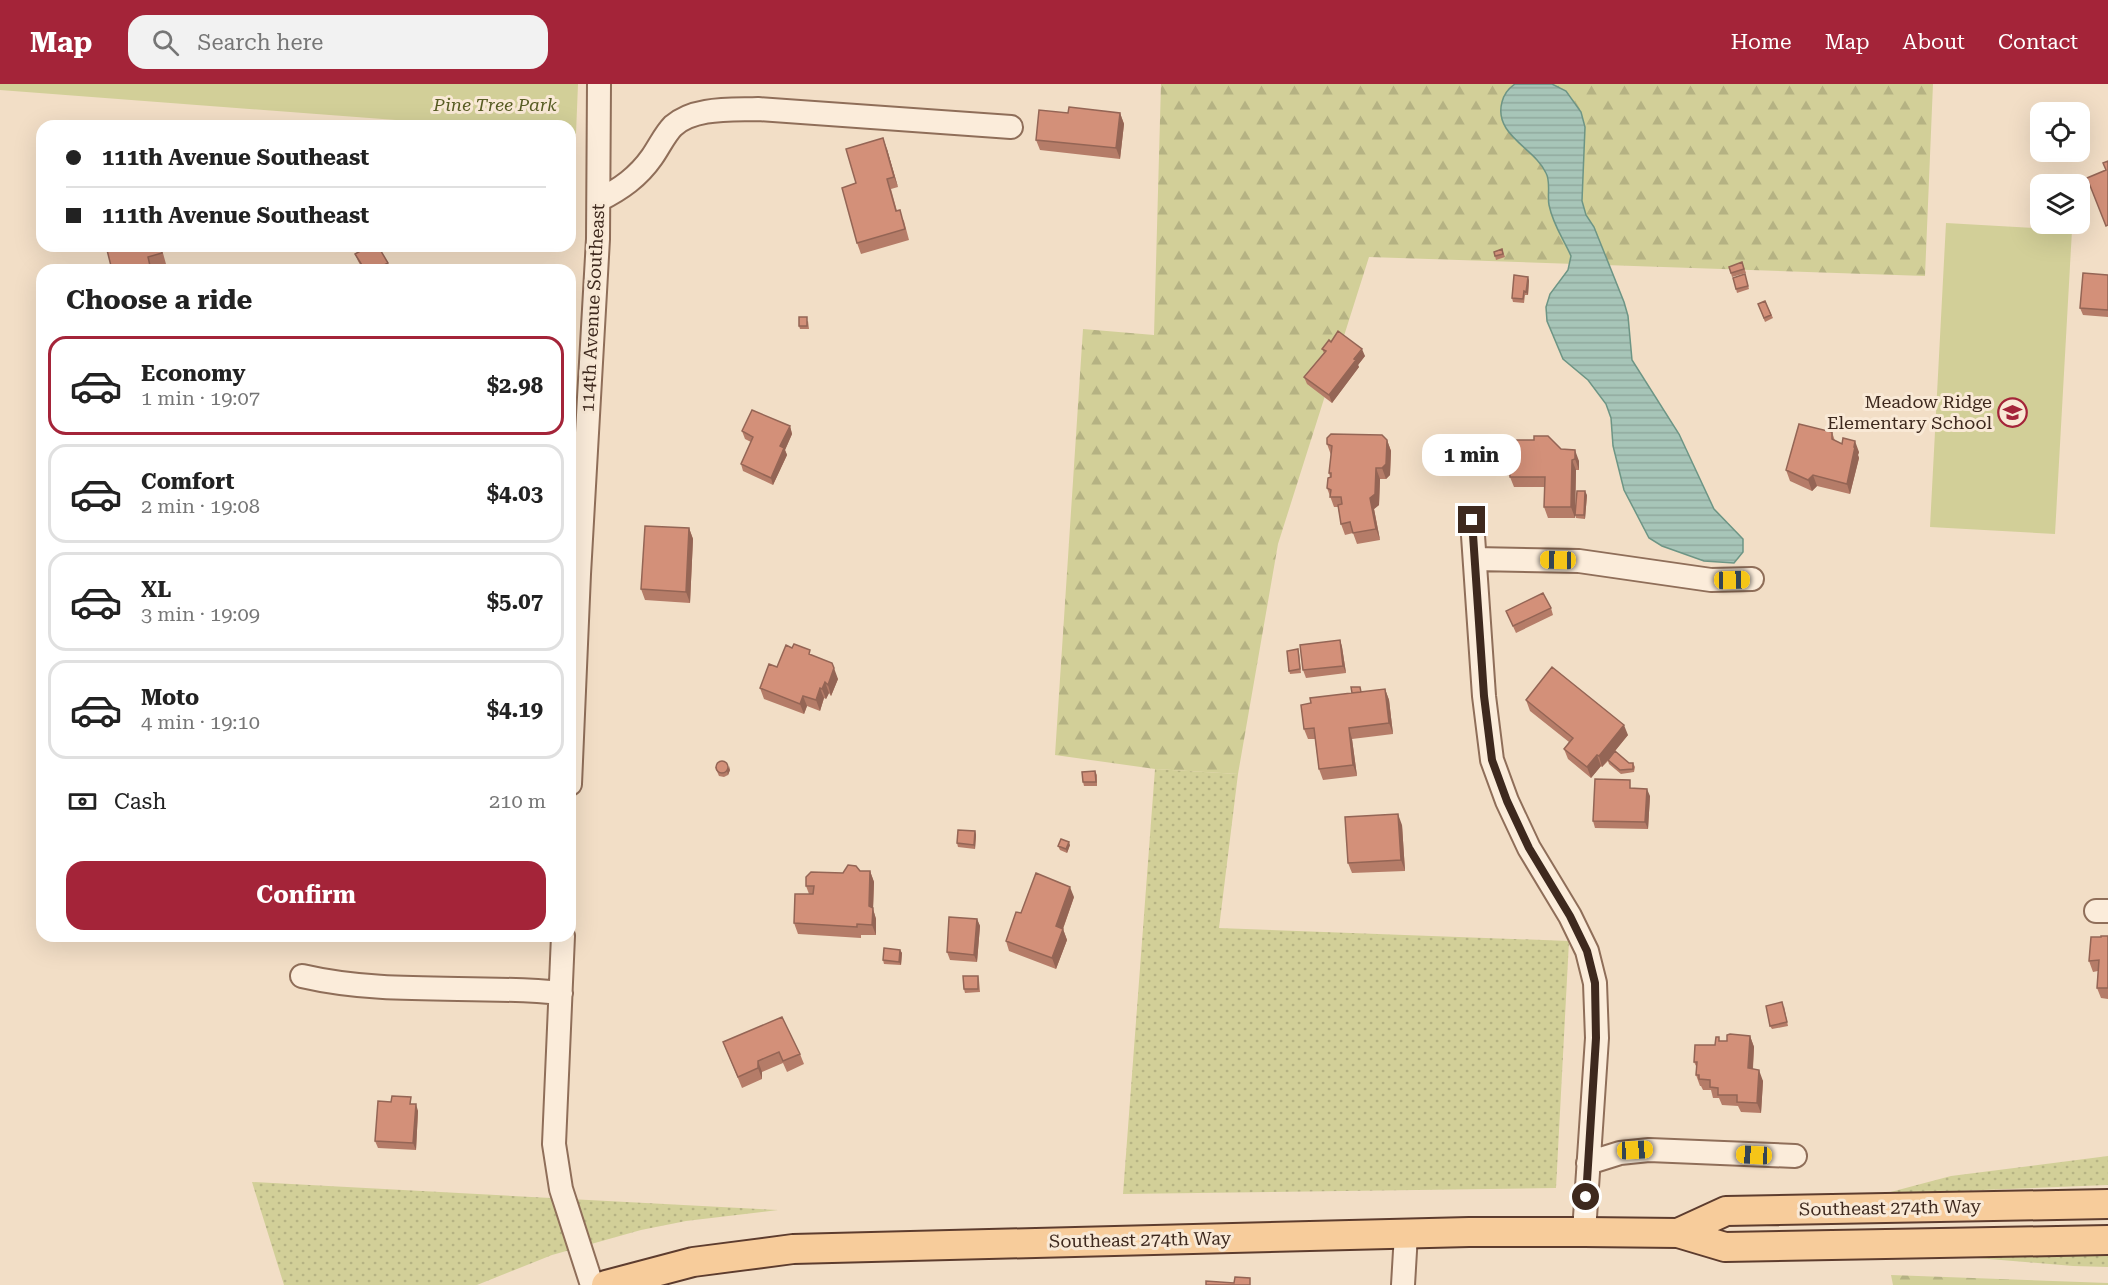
<!DOCTYPE html>
<html lang="en">
<head>
<meta charset="utf-8">
<style>
	:root { --surface:#fff; --page:#f2f2f2; --text:#222; --muted:#767676; --line:#e0e0e0; --accent:#a42439 }
	body { margin:0; font-family:"Roboto Serif",serif; background:var(--page); color:var(--text); height:100vh; display:flex; flex-direction:column; font-size:22px; white-space:nowrap }
	* { box-sizing:border-box; margin:0 }
	p { font-size:20px; color:var(--muted) }
	.icon { flex:none; width:33px; height:33px; fill:none; stroke:currentColor; stroke-width:2; stroke-linecap:round; stroke-linejoin:round }
	.map { position:relative; flex:1; overflow:hidden }
	.sheet { position:absolute; left:36px; top:180px; width:540px; height:678px; display:flex; flex-direction:column; background:var(--surface); border-radius:18px; box-shadow:0 6px 24px #0002 }
	.sheet>* { flex:none }
	.guide { position:absolute; left:36px; top:36px; width:540px; height:132px; border-radius:18px; box-shadow:0 6px 24px #0002; display:grid; align-content:center; height:132px; padding:0 30px; background:var(--surface) }
	.buttons { position:absolute; left:2030px; top:18px; display:grid; gap:12px }
	.buttons a { display:grid; place-items:center; width:60px; height:60px; border-radius:12px; background:var(--surface); box-shadow:0 6px 24px #0002; font-size:30px }
	.end { position:absolute; width:27px; height:27px; margin:-14px; border:8px solid #3e291e; background:#fff; box-shadow:0 0 0 3px #fff }
	.from { border-radius:50% }
	.bubble { position:absolute; height:42px; border-radius:18px; background:var(--surface); box-shadow:0 6px 24px #0002; font-size:20px; font-weight:700; line-height:42px; text-align:center }
	.car { position:absolute; width:18px; height:36px; margin:-18px -9px; border-radius:8px; box-shadow:0 0 4px 2px #0007; background:linear-gradient(#f5c518 24%,#345 0 40%,#f5c518 0 76%,#345 0 86%,#f5c518 0) }
	.guide b { display:flex; align-items:center; gap:21px; height:57px; font-size:22px }
	.guide b+b { border-top:2px solid var(--line) }
	.guide i { width:15px; height:15px; background:var(--text) }
	ul { padding:0; list-style:none }
	li { display:flex; align-items:center; gap:18px; height:99px; margin:0 12px 9px; padding:0 18px; border:3px solid var(--line); border-radius:18px }
	li div { flex:1 }
	li b { display:block; font-size:22px }
	li em { font-style:normal; font-weight:700 }
	li.current { border-color:var(--accent) }
	li>.icon { width:54px; height:54px; stroke-width:1.5 }
	h2 { padding:0 30px; font-size:27px; line-height:72px }
	.pay { display:flex; align-items:center; gap:15px; height:66px; padding:0 30px; font-size:22px }
	.pay p { margin-inline-start:auto }
	.button { display:flex; gap:12px; margin-top:auto; padding:12px 30px }
	.button a { flex:1; height:69px; border-radius:18px; background:var(--accent); color:#fff; font-size:24px; font-weight:700; line-height:69px; text-align:center }
	header { display:flex; align-items:center; gap:36px; box-sizing:border-box; height:84px; padding:0 30px; background:var(--accent); color:#fff }
	header strong { font-size:28px }
	nav { display:flex; gap:33px; margin-inline-start:auto; font-size:21px }
	.search { width:420px; height:54px; background:var(--page); display:flex; align-items:center; gap:15px; box-sizing:border-box; padding:0 21px; border-radius:18px; color:var(--muted); font-size:22px }
	.map>svg:first-child { display:block }
	.grass { fill:url(#grass-dots) }
	.forest { fill:url(#forest-firs) }
	.green { fill:#d2cf98 }
	.water { fill:url(#water-rules); stroke:#6d9585; stroke-width:1.5 }
	.lines { fill:none; stroke-linecap:round; stroke-linejoin:round }
	.minor-casing { stroke:#8f6e59; stroke-width:26 }
	.major-casing { stroke:#5d3c2e; stroke-width:32 }
	.minor { stroke:#fbecda; stroke-width:22 }
	.major { stroke:#f7cc9b; stroke-width:28 }
	.wall { fill:#b57c68 }
	.shaded-wall { fill:#946555 }
	.building { fill:#d39079; stroke:#946555; stroke-width:1.5 }
	.route { stroke:#3e291e; stroke-width:8 }
	.labels { text-anchor:middle; stroke-width:6; stroke-linejoin:round; paint-order:stroke }
	.park-label { font-size:18px; font-style:italic; fill:#575c23; stroke:#f9e9d6 }
	.street-label { font-size:18px; fill:#3e291e; stroke:#f9e9d6 }
	.poi-label { font-size:18px; fill:#3e291e; stroke:#f9e9d6; text-anchor:end }
</style>
</head>
<body>
<header>
<strong>Map</strong>
<div class="search"><svg class="icon" aria-label="search" viewBox="0 0 24 24"><circle cx="10" cy="10" r="6"/><path d="M15 15l6 6"/></svg>Search here</div>
<nav><a>Home</a><a>Map</a><a>About</a><a>Contact</a></nav>
</header>
<div class="map">
<svg width="2108" height="1201" viewBox="0 0 2108 1201">
	<defs>
		<pattern id="grass-dots" width="8" height="8" patternUnits="userSpaceOnUse" patternTransform="scale(1.5)"><rect width="8" height="8" fill="#d2cf98"/><path d="M2 2h.1M6 6h.1" fill="none" stroke="#b5b283" stroke-width="1.8" stroke-linecap="round"/></pattern>
		<pattern id="forest-firs" width="22" height="20" patternUnits="userSpaceOnUse" patternTransform="scale(1.5)"><rect width="22" height="20" fill="#d2cf98"/><path d="M5 1l3.5 6h-7zM16 11l3.5 6h-7z" fill="#b5b283"/></pattern>
		<pattern id="water-rules" width="6" height="5" patternUnits="userSpaceOnUse" patternTransform="scale(1.5)"><rect width="6" height="5" fill="#a7c5b8"/><path d="M0 2.5h6" fill="none" stroke="#91a99e"/></pattern>
	</defs>
	<rect width="100%" height="100%" fill="#f2dec6"/>
	<path class="grass" d="M1155,685l83,5 -19,154 350,13 -13,247 -433,6z
		M2108,1072v29l-225,9 68,-18z
		M252,1098l526,28 -92,11 -45,9 -89,25 -75,30h-193z
		M2108,1171v12l-35,-1 -120,-10z"/>
	<path class="forest" d="M1161,0h772l-8,192 -556,-19 -91,287 -40,230 -83,-5 -100,-14 28,-426 71,6z
		M1891,1191l217,8v2h-215z"/>
	<path class="green" d="M0,0h578l-2,50 -6,-1v-7h-95l-475,-36z
		M1946,139l126,7 -17,304 -125,-7z"/>
	<path class="water" d="M1515,0h37l14,7 15,21 4,15 -3,74 4,14 8,12 30,75 4,14 4,44 47,74 35,75 29,30v13l-9,11 -30,-2 -42,-15 -13,-8 -25,-48 -11,-44 -2,-28 -5,-14 -18,-24 -25,-21 -16,-38 -1,-14 4,-13 18,-24 3,-14c-8,-18 -18,-31 -22,-51 -2,-10 2,-23 -3,-32 -11,-25 -53,-38 -44,-71 2,-8 7,-14 13,-18z"/>
	<g class="lines">
		<defs>
			<path id="minor" d="M599,116c22,-11 39,-23 53,-43 7,-10 13,-23 21,-31 21,-19 58,-16 85,-17l253,18
				M1472,437l12,175 8,64 15,41 22,47 41,68 17,35 8,32 2,55 -13,194
				M1475,475l104,2 132,19 41,-1
				M570,700l9,-210 19,-335 1,-155
				M2096,827h12
				M563,852l-9,208 7,45 31,96
				M302,892c86,20 172,8 259,17
				M1588,1079l32,-10 29,-3 146,6
				M1403,1201l3,-51"/>
			<path id="major" d="M1678,1149l48,-22 382,-7
				M606,1201l87,-23 100,-13 676,-17h115l94,1 47,14 383,-7"/>
		</defs>
		<use href="#minor" class="minor-casing"/>
		<use href="#major" class="major-casing"/>
		<use href="#minor" class="minor"/>
		<use href="#major" class="major"/>
	</g>
	<path class="wall" d="M1068,29h52l4,11 -4,35 -80,-9 -4,-10z
		M887,65l11,38 -7,2 6,22 7,10 5,19 -48,14 -4,-11 -1,-60z
		M106,162h55l5,18 -14,4z
		M1502,165l3,8 -9,3 -2,-8z
		M355,170l33,9 3,7h-28l-5,-9z
		M1742,178l4,11 -14,4 -3,-10z
		M1745,190l4,15 -12,4 -1,-4z
		M2108,191v42l-25,-2 -3,-7z
		M1529,196l-1,15h-3l-1,8 -11,-1 -1,-4z
		M1765,217l8,17 -8,4 -7,-18z
		M808,237l1,8h-9l-1,-3z
		M1331,258l34,14 -7,9 1,2 -27,36 -25,-19 -3,-7 20,-24 -2,-4z
		M790,342l2,8 -7,16 2,5 -14,30 -30,-14 -2,-7 10,-22 -6,-3 -3,-8z
		M1832,348l3,9 24,11 -1,3 1,3 -9,36 -33,-8 -5,5 -22,-10 -4,-11z
		M1387,356l4,11 -1,24 -4,4h-6l-1,26 -5,4 6,31 -23,4 -4,-11 -8,2 -4,-11 -3,-17h-4l-7,-19 3,-11 -1,-4 2,-18 -4,-11z
		M1561,365l18,12v9h-3l-1,43 12,-18 -2,24 -9,-1 -1,-3v3h-27l-4,-11 1,-20h-31l-4,-10z
		M689,444l4,11 -3,64 -45,-3 -4,-11z
		M1551,524l2,7 -37,18 -10,-22z
		M1340,556l2,7 4,26 -40,5 -3,-8z
		M1299,569l2,20 -11,1 -1,-3z
		M813,572l25,23 -7,17 -2,-3 -3,6 -2,-1 -4,13 -13,-5 -3,8 -40,-15 -4,-11 17,-21z
		M1385,605l4,11 4,34 -41,5 5,37 -34,4 -4,-11 -4,-30h-7l-4,-10 7,-26 51,-11z
		M1526,616l102,35 -14,17 15,11h4l2,4 -1,5 -13,2 -12,-10 -1,-3 -6,6 -1,-1 -10,12 -23,-19 -4,-10 5,-7 -39,-31z
		M715,683l15,3 -2,5 -4,2 -5,-1z
		M1095,687l2,4v11h-13l-1,-4z
		M1650,712l-2,33 -53,-1 -2,-7z
		M1402,741l3,46 -53,2 -4,-10z
		M975,747l1,4 -1,14 -17,-2 -1,-4z
		M1070,761l-3,8 -7,-3 -2,-4z
		M860,787h10l4,11 -1,27 3,10v16h-15v3l-63,-4 -4,-11 15,-29 -3,-8 37,-13z
		M1074,813l-11,32 4,11 -11,29 -47,-18 -3,-10 15,-28z
		M977,835l3,7 -3,36 -27,-2 -3,-8z
		M2108,852v63l-7,-1 -4,-10 1,-17 -5,1 -4,-11 12,-24z
		M900,866l2,3 -1,12 -17,-1 -1,-4z
		M978,892l1,4 1,12 -15,1 -1,-4z
		M1784,922l4,20 -16,3 -2,-3z
		M1750,952l4,11 -1,22 10,12 -2,32 -20,-1 -3,-6 -16,-1 -3,-7h-6l-2,-8h-8l-2,-4h-1l-4,-11 1,-7 -3,-6 21,-17 6,-4h6z
		M723,958l77,12 4,10 -17,8 -4,-9 -21,9v7l-20,9z
		M413,1020l5,7 -2,39 -38,-2 -3,-7z"/>
	<path class="shaded-wall" d="M1120,29l4,11 -4,35 -4,-11z
		M883,54l4,11 11,38 -4,-10z
		M1528,193l1,3 -1,15 -2,-3z
		M1362,265l3,7 -7,9 1,2 -27,36 -3,-8z
		M790,342l2,8 -7,16 2,5 -14,30 -2,-7 9,-32z
		M1387,356l4,11 -1,24 -4,4 -4,-11z
		M1855,357l4,11 -1,3 1,3 -9,36 -3,-10z
		M1575,366l4,11v9l-4,-11z
		M1572,376l4,10 -1,48 -4,-11z
		M1376,384l4,11 -1,26 -5,4 6,31 -4,-11 -6,-31z
		M1813,391l4,11 -5,5 -4,-11z
		M1585,407l2,4 -2,24 -1,-4z
		M689,444l4,11 -3,64 -4,-11z
		M1340,556l2,7 4,26 -3,-7z
		M834,584l4,11 -7,17 -3,-11z
		M825,598l4,11 -3,6 -4,-10z
		M820,604l4,10 -4,13 -4,-11z
		M1385,605l4,11 4,34 -4,-11z
		M803,612l4,10 -3,8 -4,-10z
		M1624,641l4,10 -26,32 -3,-11z
		M1349,644l3,11 5,37 -4,-11z
		M1597,671l4,11 -10,12 -4,-11z
		M729,682l1,4 -2,5 -1,-4z
		M1647,705l3,7 -2,33 -3,-7z
		M1398,730l4,11 3,46 -4,-11z
		M975,747l1,4 -1,14 -1,-4z
		M1069,758l1,3 -3,8 -1,-4z
		M870,787l4,11 -1,27 3,10v16l-4,-10 -3,-19z
		M1070,803l4,10 -14,40 -4,-11z
		M977,835l3,7 -3,36 -3,-7z
		M1063,845l4,11 -11,29 -4,-11z
		M900,866l2,3 -1,12 -2,-3z
		M1750,952l4,11 -2,32 -4,-11z
		M758,977l4,11v7l-4,-11z
		M1759,986l4,11 -2,32 -4,-10z
		M416,1020l2,7 -2,39 -3,-7z"/>
	<path class="building" d="M1069,23l51,6 -4,35 -80,-8 3,-30 29,3z
		M883,54l11,39 -7,2 9,32 4,-1 5,19 -48,14 -15,-55 14,-5 -10,-34z
		M2108,77v64l-2,1 -19,-48 19,-8 -3,-7z
		M106,162h54l2,7 -14,4 3,13h-39z
		M369,162h9l10,17 -13,7h-10l-10,-16z
		M1502,165l1,5 -8,2 -1,-4z
		M1742,178l2,7 -13,4 -2,-6z
		M2083,189l25,2v35l-28,-2z
		M1745,190l3,12 -12,3 -3,-11z
		M1514,191l14,2 -2,15 -2,-1 -1,8 -11,-1z
		M1765,217l6,14 -7,3 -6,-14z
		M799,233h8v9h-8z
		M1338,247l24,18 -8,10 2,1 -27,35 -25,-18 22,-26 -4,-2 7,-9 2,2z
		M752,326l38,16 -10,20 4,2 -13,30 -30,-14 12,-27 -11,-6z
		M1799,340l33,8v7l10,5 1,-6 12,3 -1,6h1l-8,37 -34,-9 -5,5 -22,-10z
		M1331,350l51,1 5,5 -1,24 -4,4h-6l-1,26 -5,4 6,31 -23,4 -3,-11 -9,2 -3,-19 4,-1 -1,-7h-11l1,-7 -4,-2 1,-10 3,-1v-4h-2l3,-27 -5,-2v-6z
		M1534,352h14l13,13 14,1v9l-3,1 -1,47h-27l1,-30h-35l-1,-37h25z
		M1577,407h8l-1,24h-9z
		M645,442l44,2 -3,64 -45,-3z
		M1543,509l8,15 -38,18 -7,-15z
		M1340,556l3,26 -40,4 -3,-25z
		M794,560l16,6 -1,4 23,9 2,5 -6,17 -3,-3 -3,7 -2,-1 -4,12 -13,-4 -3,8 -40,-16 9,-24 8,3 9,-22 6,3z
		M1298,565l2,20 -11,2 -2,-20z
		M1552,583l72,58 -25,31 -2,-1 -10,12 -23,-18 9,-11 -47,-38z
		M1351,603h9l1,5 -9,1z
		M1385,605l4,34 -40,5 4,37 -34,4 -5,-41 -10,1 -3,-24 10,-2 -1,-5z
		M1615,667l14,12h4v6l-13,1 -12,-10z
		M716 683a6 6 0 1 1 12 0a6 6 0 1 1-12 0Z
		M1095,687l1,11h-13l-1,-10z
		M1595,695l35,1v8l17,1 -2,33 -52,-1z
		M1398,730l3,46 -53,3 -3,-46z
		M958,746l17,1 -1,14 -17,-2z
		M1061,755l8,3 -3,7 -8,-3z
		M848,781l8,1 4,5h10l-1,35 4,2 -1,17 -15,-1v3l-63,-4 1,-29h18l1,-8h-8v-9l5,-5 32,1z
		M1036,789l34,14 -14,39 7,3 -11,29 -46,-17 10,-29 5,1z
		M949,833l28,2 -3,36 -27,-3z
		M2101,852h7v52h-11l2,-28 -10,1 2,-24h10z
		M884,864l16,2 -1,12 -16,-2z
		M963,892h15v13h-14z
		M1782,918l5,20 -17,4 -4,-20z
		M782,933l18,37 -17,7 -4,-9 -21,9v7l-20,9 -15,-35z
		M1730,950l20,2 -2,32 11,2 -2,33 -20,-1v-7h-19v-7l-8,-1v-7l-11,-1v-4h-3l1,-13h-3l1,-17h20l1,-8h3v4h8v-6z
		M392,1012l19,1 -1,7h6l-3,39 -38,-2 3,-40 13,1z
		M1235,1193l15,1v7h-44v-4l28,2z"/>
	<g class="lines">
		<path class="route" d="M1472,436l12,176 8,64 15,41 22,47 41,68 17,35 8,32 1,55 -10,159"/>
	</g>
	<defs>
		<symbol id="school-ring" viewBox="-11 -11 22 22"><circle r="9.5" fill="#f9e9d6" stroke="#a42439" stroke-width="1.5"/><path d="M0-5L7-2L0 1L-7-2ZM-4 1L0 2.5L4 1V4Q0 6-4 4Z" fill="#a42439"/></symbol>
	</defs>
	<g fill-rule="evenodd">
		<use href="#school-ring" x="1996" y="312" width="33" height="33"/>
	</g>
	<g class="labels">
		<g class="park-label">
			<text x="495" y="27">Pine Tree Park</text>
		</g>
		<g class="street-label">
			<text transform="translate(593 224) rotate(-87)" y="6">114th Avenue Southeast</text>
			<text transform="translate(1890 1124) rotate(-1)" y="6">Southeast 274th Way</text>
			<text transform="translate(1140 1156) rotate(-1)" y="6">Southeast 274th Way</text>
		</g>
		<g class="poi-label">
			<text x="1992" y="324">Meadow Ridge<tspan x="1992" dy="21">Elementary School</tspan></text>
		</g>
	</g>
</svg>
<div class="buttons">
<a><svg class="icon" aria-label="locate" viewBox="0 0 24 24"><circle cx="12" cy="12" r="6"/><path d="M12 2v4M12 18v4M2 12h4M18 12h4"/></svg></a>
<a><svg class="icon" aria-label="layers" viewBox="0 0 24 24"><path d="M12 4l9 5-9 5-9-5zM3 14l9 5 9-5"/></svg></a>
</div>
<i class="end from" style="left:1586px;top:1113px"></i>
<i class="end" style="left:1472px;top:436px"></i>
<div class="bubble" style="left:1422px;top:350px;width:99px">1 min</div>
<i class="car" style="left:1558px;top:476px;rotate:271deg"></i>
<i class="car" style="left:1732px;top:496px;rotate:89deg"></i>
<i class="car" style="left:1635px;top:1066px;rotate:87deg"></i>
<i class="car" style="left:1754px;top:1071px;rotate:273deg"></i>
<div class="guide">
<b><i class="from"></i>111th Avenue Southeast</b>
<b><i></i>111th Avenue Southeast</b>
</div>
<section class="sheet">
<h2>Choose a ride</h2>
<ul>
<li class="current"><svg class="icon" aria-label="car" viewBox="0 0 24 24"><path d="M5 17H2v-5l4-1 3-4h7l3 4 3 1v5h-3M9 17h6M6 11h13"/><circle cx="7" cy="17" r="2"/><circle cx="17" cy="17" r="2"/></svg><div><b>Economy</b><p>1 min · 19:07</p></div><em>$2.98</em></li>
<li><svg class="icon" aria-label="car" viewBox="0 0 24 24"><path d="M5 17H2v-5l4-1 3-4h7l3 4 3 1v5h-3M9 17h6M6 11h13"/><circle cx="7" cy="17" r="2"/><circle cx="17" cy="17" r="2"/></svg><div><b>Comfort</b><p>2 min · 19:08</p></div><em>$4.03</em></li>
<li><svg class="icon" aria-label="car" viewBox="0 0 24 24"><path d="M5 17H2v-5l4-1 3-4h7l3 4 3 1v5h-3M9 17h6M6 11h13"/><circle cx="7" cy="17" r="2"/><circle cx="17" cy="17" r="2"/></svg><div><b>XL</b><p>3 min · 19:09</p></div><em>$5.07</em></li>
<li><svg class="icon" aria-label="car" viewBox="0 0 24 24"><path d="M5 17H2v-5l4-1 3-4h7l3 4 3 1v5h-3M9 17h6M6 11h13"/><circle cx="7" cy="17" r="2"/><circle cx="17" cy="17" r="2"/></svg><div><b>Moto</b><p>4 min · 19:10</p></div><em>$4.19</em></li>
</ul>
<div class="pay"><svg class="icon" aria-label="cash" viewBox="0 0 24 24"><path d="M3 7h18v10H3z"/><circle cx="12" cy="12" r="2"/></svg>Cash<p>210 m</p></div>
<div class="button"><a>Confirm</a></div>
</section>
</div>
</body>
</html>
